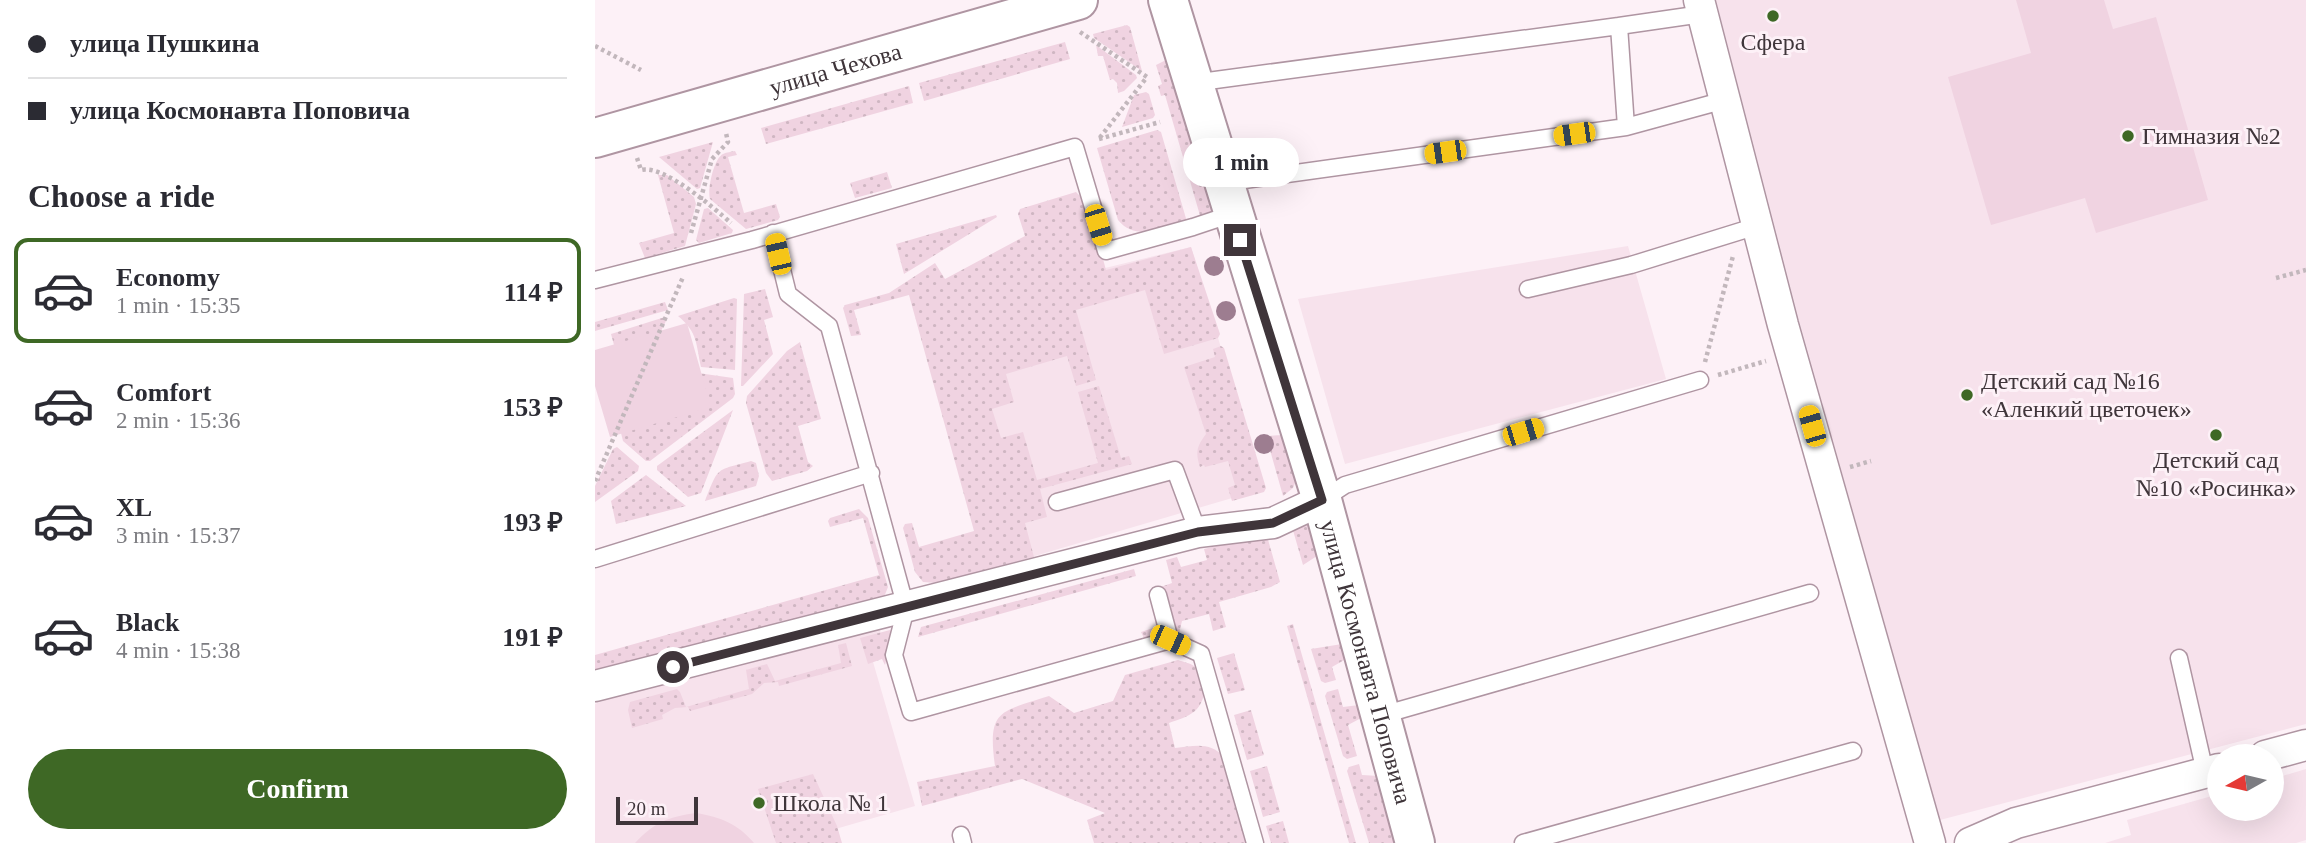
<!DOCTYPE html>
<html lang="en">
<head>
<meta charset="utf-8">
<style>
	:root { --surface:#fff; --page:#f2f2f3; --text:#2b2b33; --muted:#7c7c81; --line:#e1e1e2; --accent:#3e6825 }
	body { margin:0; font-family:"Times New Roman",serif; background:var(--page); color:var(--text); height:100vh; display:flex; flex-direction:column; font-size:26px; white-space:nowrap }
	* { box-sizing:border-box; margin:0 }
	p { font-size:23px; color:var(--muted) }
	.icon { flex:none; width:38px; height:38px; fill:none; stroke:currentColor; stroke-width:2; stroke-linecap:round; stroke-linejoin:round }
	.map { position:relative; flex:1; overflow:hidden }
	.sheet { display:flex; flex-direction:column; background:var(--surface); width:595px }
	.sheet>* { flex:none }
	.hud { display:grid; align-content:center; height:154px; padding:0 28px; background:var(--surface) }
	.needle { width:46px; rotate:262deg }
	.buttons { position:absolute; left:1612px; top:744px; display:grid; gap:14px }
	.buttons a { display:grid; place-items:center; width:77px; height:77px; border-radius:50%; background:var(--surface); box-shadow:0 7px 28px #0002; font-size:35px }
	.scale { position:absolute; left:21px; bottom:18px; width:82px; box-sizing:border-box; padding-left:7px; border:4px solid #3f353a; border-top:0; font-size:19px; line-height:24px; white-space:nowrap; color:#3f353a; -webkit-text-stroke:5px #fdf1f7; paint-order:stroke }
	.end { position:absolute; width:32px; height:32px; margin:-16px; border:9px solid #3f353a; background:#fff; box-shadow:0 0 0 4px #fff }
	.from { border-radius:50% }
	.bubble { position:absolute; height:49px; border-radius:24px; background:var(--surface); box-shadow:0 7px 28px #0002; font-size:23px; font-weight:800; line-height:49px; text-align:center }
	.car { position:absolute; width:21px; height:42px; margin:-21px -10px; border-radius:9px; box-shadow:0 0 5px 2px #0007; background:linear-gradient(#f5c518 24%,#345 0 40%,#f5c518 0 76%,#345 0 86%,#f5c518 0) }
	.hud b { display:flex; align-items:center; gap:24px; height:66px; font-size:26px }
	.hud b+b { border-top:2px solid var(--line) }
	.hud i { width:18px; height:18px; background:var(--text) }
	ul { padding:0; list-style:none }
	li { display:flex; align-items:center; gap:21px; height:105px; margin:0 14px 10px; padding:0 14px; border:4px solid transparent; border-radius:14px }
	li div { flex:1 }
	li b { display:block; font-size:26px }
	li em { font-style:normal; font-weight:800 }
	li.selected { border-color:var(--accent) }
	li>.icon { width:63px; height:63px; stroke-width:1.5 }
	h2 { padding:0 28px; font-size:32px; line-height:84px }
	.primary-button { display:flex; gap:14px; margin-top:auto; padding:14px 28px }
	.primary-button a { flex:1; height:80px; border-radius:42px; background:var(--accent); color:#fff; font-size:28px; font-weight:800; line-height:80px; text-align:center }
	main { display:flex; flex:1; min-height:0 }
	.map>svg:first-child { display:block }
	.built { fill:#f7e2ec }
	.grass { fill:url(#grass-dots) }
	.park { fill:#f0d3e1 }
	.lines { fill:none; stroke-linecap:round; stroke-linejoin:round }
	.service-casing { stroke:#af95a2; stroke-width:19 }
	.minor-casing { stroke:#af95a2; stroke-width:33 }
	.tertiary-casing { stroke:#af95a2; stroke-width:42 }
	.path { stroke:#c2b7bc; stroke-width:4.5; stroke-dasharray:3.5 3.5; stroke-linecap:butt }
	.service { stroke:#fff; stroke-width:16 }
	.minor { stroke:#fff; stroke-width:30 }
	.tertiary { stroke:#fff; stroke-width:38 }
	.tree { fill:#9d7d90 }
	.route { stroke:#3f353a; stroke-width:9 }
	.poi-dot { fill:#3e6825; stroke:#fdf1f7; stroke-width:2.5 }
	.labels { text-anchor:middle; stroke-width:6; stroke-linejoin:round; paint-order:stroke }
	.poi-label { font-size:24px; fill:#3f353a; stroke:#fdf1f7; text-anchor:start }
	.street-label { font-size:24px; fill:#3f353a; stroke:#fdf1f7 }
</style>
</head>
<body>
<main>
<section class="sheet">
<div class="hud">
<b><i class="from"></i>улица Пушкина</b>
<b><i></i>улица Космонавта Поповича</b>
</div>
<h2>Choose a ride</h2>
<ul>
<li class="selected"><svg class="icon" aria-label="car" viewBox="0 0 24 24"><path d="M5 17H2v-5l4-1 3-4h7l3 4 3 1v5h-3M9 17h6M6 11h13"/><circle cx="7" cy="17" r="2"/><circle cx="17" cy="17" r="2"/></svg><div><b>Economy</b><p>1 min · 15:35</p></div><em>114 ₽</em></li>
<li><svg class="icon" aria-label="car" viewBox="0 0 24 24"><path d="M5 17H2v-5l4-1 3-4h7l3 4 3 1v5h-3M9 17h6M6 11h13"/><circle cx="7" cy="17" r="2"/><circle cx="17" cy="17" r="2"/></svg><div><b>Comfort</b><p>2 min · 15:36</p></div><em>153 ₽</em></li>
<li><svg class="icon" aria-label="car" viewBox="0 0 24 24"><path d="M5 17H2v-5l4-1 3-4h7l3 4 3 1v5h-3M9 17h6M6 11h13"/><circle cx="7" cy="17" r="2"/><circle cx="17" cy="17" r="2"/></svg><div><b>XL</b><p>3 min · 15:37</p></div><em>193 ₽</em></li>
<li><svg class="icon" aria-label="car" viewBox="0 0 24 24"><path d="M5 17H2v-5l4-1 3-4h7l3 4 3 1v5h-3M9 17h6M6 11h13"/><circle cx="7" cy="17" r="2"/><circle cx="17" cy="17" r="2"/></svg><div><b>Black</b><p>4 min · 15:38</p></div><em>191 ₽</em></li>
</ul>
<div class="primary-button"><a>Confirm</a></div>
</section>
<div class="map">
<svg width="1711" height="843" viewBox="0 0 1711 843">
	<defs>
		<pattern id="grass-dots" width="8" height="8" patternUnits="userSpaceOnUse" patternTransform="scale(1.75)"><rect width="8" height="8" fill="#f0d3e1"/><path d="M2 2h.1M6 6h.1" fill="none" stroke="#cfb6c2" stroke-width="1.8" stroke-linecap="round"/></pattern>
	</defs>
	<rect width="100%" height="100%" fill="#fdf1f7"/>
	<path class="built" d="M1121,0h590v724l-366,96 -141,-500z
		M1033,246l38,133 -321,85 -47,-165z
		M596,247l72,242 -249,73 -81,-278 164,-14z
		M284,627l4,14 -12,14 44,151 -90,26 3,11h-233v-139l26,-10z
		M1711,769v71l-10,3h-191l26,-8 -4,-15 92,-26v14h52l1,-29z"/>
	<path class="grass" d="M532,25l3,2 12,44 -48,-33 -1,-4z
		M470,42l5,17 -146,42 -5,-18z
		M501,45l40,30 1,3 -13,13 -6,2 -1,-10 -4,-4 -3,1 -7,-24h-5z
		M573,59l47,154 -14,6 -36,-124 -4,1 -3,-10 4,-2 -6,-19z
		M314,86l4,17 -147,41 -5,-16z
		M551,92l3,2 6,21 -2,3 -31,9 12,-32z
		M562,130l4,2 26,90c-24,6 -51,20 -69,-2l-21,-72z
		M118,142l-13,46 -3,1 -38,-32z
		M140,151l2,4 -9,2 16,56 32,-9 4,13 -2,3 -32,9 -36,-30c-3,-9 4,-41 13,-45 4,-2 8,-2 12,-3z
		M292,172l5,16 -37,10 -5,-15z
		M63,175h9l27,22 2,7 -11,42 -40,12 -6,-15 35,-10z
		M481,192l12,12 18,66 85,-23 29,87 -2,4 -54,16 -19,-64 -69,20 20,70 -20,6 -9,-30 -61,18 8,28 -22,7 9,29 22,-6 14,48 61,-17 -20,-71 21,-6 22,72 8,-2 3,8 -92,25 7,28 -22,6 9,34 -98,26 -13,-1 -8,-10 -12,-44 2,-4 7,-1 7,24 55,-16 -65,-236 -55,15 7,25 -10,1 -8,-28 2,-3 44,-12 46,-30 10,16 80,-43 -7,-22 2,-5z
		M113,208l25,22 -1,3 -33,10 -3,-3 8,-31z
		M401,215l1,2 -93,57 -8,-30z
		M170,289l8,28 -9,3 9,34 -30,32h-2l3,-92z
		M139,298l3,1 -2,71 -34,-3c-5,-22 -3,-35 -23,-51z
		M70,302l3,8 -73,21v-9z
		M70,317l2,2 -10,20 -43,6 -3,-11z
		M205,342l21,77 -23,7 10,36 5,4 -6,5 -35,10 -6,-8 -20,-70 1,-7 40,-45z
		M626,346l3,2 42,140 -2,4 -32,9 -4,-13 7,-3 -7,-24 -23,6 -1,-2 -4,2c-5,-15 -3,-21 6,-33l-22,-67 31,-10 -2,-8z
		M103,373l35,5 2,16 -2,4 -83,63h-4l-23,-20 -2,-8z
		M138,410l-32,83 -13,4 -31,-27v-4z
		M687,435l14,46 -3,7 -10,8 -17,-60z
		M22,447l22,19 -1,5 -43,31v-16l18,-37z
		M156,461l5,2 3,13 -3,10 -51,15c14,-35 10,-30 46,-40z
		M51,475l40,31 -70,18 -5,-23z
		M264,509l9,9 20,69 -4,10 -289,83v-25l284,-80 -16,-57 -33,9 -2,-6 2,-3z
		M695,520l18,4 9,32 -14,9z
		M672,536l13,46 -9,5 -52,15 7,25 -13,4 -4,-17 -27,7 -5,21 -28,7 -8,-17 27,-9 -10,-35 14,-5 -6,-23 11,-3 4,10 26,-7 -3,-11 32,-8z
		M539,569l2,7 -218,61 3,-10z
		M698,624l63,219h-7l-62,-217z
		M295,630l3,4 -8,31 -3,-6 -14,5 -8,-26z
		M251,643l6,23 -73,20 -1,-4 -14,1 -12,11 -62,17 -2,-4 -13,1 -13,7 1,4 -31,9 -4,-18 2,-8 47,-13 3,3 6,15 63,-18 -3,-19 21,-6 8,17 66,-18 -3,-18z
		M747,644l4,15 -14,8 4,13 -11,3 -4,-2 -10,-32z
		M639,653l11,37 -17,4 -11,-36z
		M583,660c5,2 12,3 16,6 15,10 13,34 1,45 -7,6 -18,9 -26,12l6,25c20,-2 35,-7 50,10l25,85h-156l-7,-23 18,-7 -83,-34 -100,27 -5,-24 78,-16c-8,-57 5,-54 54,-70l25,17 39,-12 12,-26z
		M743,689l5,18 16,-2 4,12 -15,8 9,31 -10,3 -4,-3 -18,-60 2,-4z
		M656,710l13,45 -17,5 -13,-45z
		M764,764l3,11 17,1 18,67h-28l-22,-72 2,-4z
		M672,766l13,46 -17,5 -13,-46z
		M218,774l24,52 5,17h-66l-18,-54z
		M688,821l6,22h-18l-5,-17z"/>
	<path class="park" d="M1421,0h88l9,29 43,-12 52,183 -112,33 -11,-35 -94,27 -43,-148 83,-24z
		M92,323l24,84 -101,30 -15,-51v-36z
		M101,813c25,4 42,11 58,30h-119c20,-21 33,-26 61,-30z"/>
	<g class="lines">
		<defs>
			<path id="service" d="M1024,26l83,-12
				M598,83l426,-57 7,101 -403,56
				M1031,127l99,-27
				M178,233l15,61 41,32 77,282 -12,47 17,57 259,-72 31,14 54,189
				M0,280l157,-40 323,-93 31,104 87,-24 39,-13
				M933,289l103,-24 126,-39
				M727,500l23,-15 355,-105
				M462,502l118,-32 23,62
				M0,559l276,-86
				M563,595l12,45
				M1584,658l26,114
				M784,716l431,-123
				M366,835l2,8
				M928,843l330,-92"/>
			<path id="minor" d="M1104,0l84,325 147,518
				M0,686l603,-154 75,-9 49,-23
				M1670,756l41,-11
				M1375,843l46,-20 203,-54"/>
			<g id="tertiary">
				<path id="s1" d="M573,0l154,500 93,343"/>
				<path id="s2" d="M0,138l483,-138"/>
			</g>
		</defs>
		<use href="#service" class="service-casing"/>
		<use href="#minor" class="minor-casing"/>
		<use href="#tertiary" class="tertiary-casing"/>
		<path class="path" d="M485,32l67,45 -49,63
			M0,46l46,24
			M504,139l61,-17
			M42,158l4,12c22,-6 73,38 90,53
			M96,233l21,-74 16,-17 -2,-9
			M1681,278l30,-8
			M1110,362l28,-106
			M1123,375l48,-14
			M1255,467l21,-6
			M0,481l88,-204"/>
		<use href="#service" class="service"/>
		<use href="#minor" class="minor"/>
		<use href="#tertiary" class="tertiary"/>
	</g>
	<g class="tree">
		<circle cx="619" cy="266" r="10"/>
		<circle cx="631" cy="311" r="10"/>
		<circle cx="669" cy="444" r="10"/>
	</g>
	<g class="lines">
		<path class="route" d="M78,667l525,-135 75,-9 49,-23 -82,-260"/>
	</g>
	<g class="poi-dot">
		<circle cx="1178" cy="16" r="7"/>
		<circle cx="1533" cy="136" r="7"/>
		<circle cx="1372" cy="395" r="7"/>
		<circle cx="1621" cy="435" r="7"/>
		<circle cx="164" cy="803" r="7"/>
	</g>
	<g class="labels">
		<g class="poi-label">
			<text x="1178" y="50" text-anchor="middle">Сфера</text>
			<text x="1547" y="144">Гимназия №2</text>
			<text x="1386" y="389">Детский сад №16<tspan x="1386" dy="28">«Аленкий цветочек»</tspan></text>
			<text x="1621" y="468" text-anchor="middle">Детский сад<tspan x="1621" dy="28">№10 «Росинка»</tspan></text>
			<text x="178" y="811">Школа № 1</text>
		</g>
		<g class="street-label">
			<text dy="8" stroke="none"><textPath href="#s2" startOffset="250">улица Чехова</textPath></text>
			<text dy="8" stroke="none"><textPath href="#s1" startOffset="691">улица Космонавта Поповича</textPath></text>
		</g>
	</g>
</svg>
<div class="buttons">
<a><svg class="needle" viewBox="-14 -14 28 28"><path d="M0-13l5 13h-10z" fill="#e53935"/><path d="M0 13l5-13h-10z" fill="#7c7c81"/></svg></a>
</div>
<div class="scale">20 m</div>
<i class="end from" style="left:78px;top:667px"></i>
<i class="end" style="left:645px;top:240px"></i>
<div class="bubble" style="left:588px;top:138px;width:116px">1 min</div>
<i class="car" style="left:979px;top:134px;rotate:262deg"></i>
<i class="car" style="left:850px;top:152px;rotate:262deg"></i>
<i class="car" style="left:503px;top:225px;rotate:163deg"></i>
<i class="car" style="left:183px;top:254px;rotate:347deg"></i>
<i class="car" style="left:1217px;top:426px;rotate:344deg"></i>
<i class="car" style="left:928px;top:432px;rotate:73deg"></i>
<i class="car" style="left:575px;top:640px;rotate:114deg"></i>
</div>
</main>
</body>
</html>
